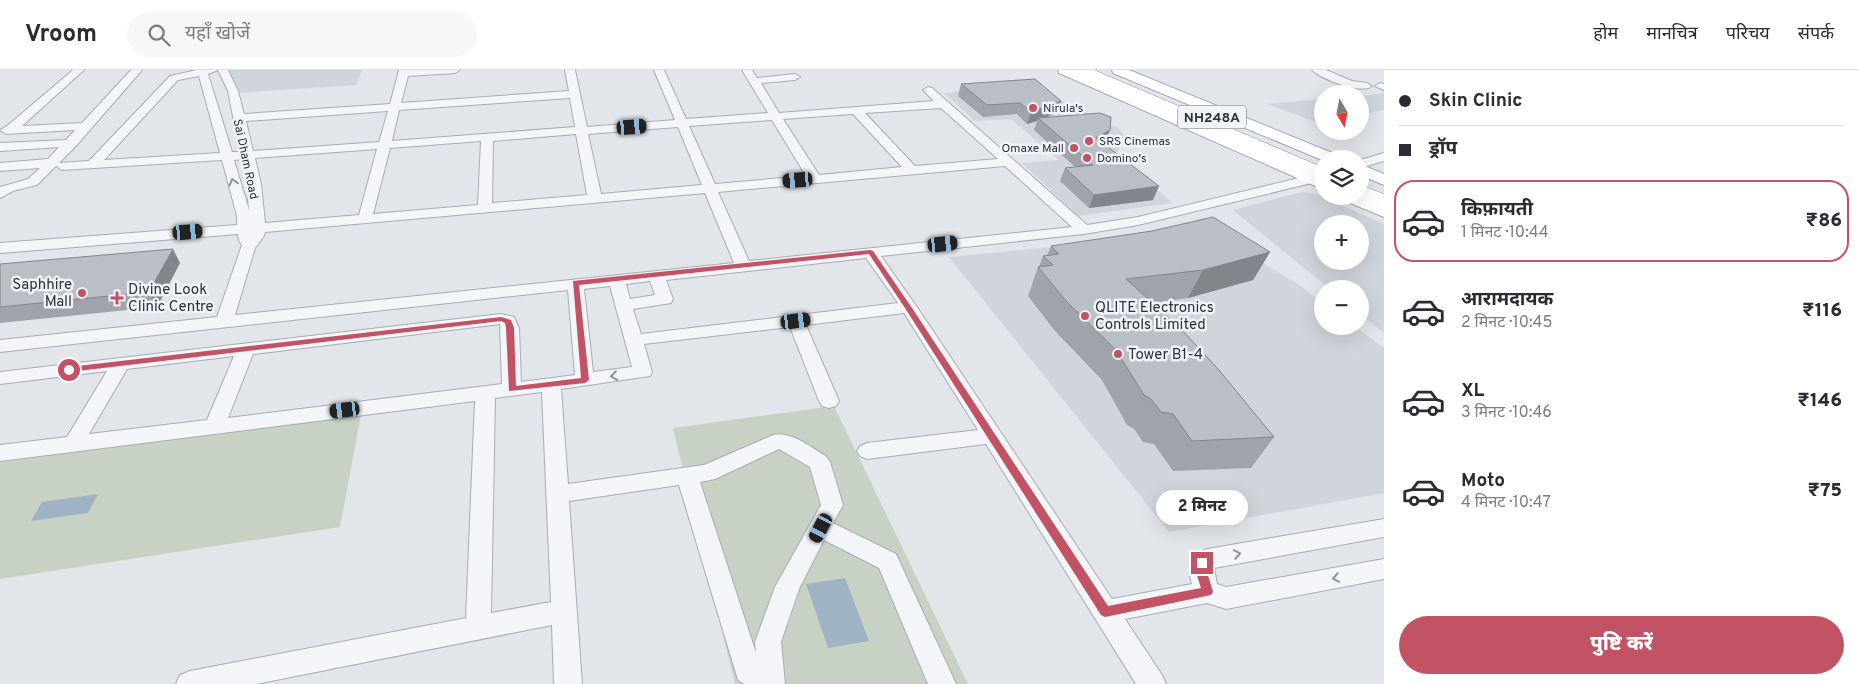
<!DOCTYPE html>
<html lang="hi">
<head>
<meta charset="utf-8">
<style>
	:root { --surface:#fff; --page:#f7f7f7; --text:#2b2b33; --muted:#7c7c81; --line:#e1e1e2; --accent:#c15365 }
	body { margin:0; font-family:Overpass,"Noto Sans Devanagari",sans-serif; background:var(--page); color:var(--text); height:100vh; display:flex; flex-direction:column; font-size:19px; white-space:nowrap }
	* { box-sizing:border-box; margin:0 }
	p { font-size:16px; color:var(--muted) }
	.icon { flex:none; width:28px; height:28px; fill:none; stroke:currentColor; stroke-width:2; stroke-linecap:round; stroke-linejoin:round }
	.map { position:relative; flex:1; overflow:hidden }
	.drawer { display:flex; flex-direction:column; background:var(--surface); width:475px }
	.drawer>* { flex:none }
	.top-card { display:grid; align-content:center; height:110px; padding:0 15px; background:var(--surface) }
	.needle { width:32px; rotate:170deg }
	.buttons { position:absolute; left:1314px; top:15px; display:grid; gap:10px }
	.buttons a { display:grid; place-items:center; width:55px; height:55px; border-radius:50%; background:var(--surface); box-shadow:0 5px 20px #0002; font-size:25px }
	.end { position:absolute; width:22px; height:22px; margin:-11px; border:6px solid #c15365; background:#fff; box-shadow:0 0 0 2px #fff }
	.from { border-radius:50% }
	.bubble { position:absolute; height:35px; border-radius:18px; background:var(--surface); box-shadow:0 5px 20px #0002; font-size:16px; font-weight:800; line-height:35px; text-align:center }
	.car { position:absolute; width:15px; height:30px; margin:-15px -8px; border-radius:6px; box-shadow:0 0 4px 1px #0007; background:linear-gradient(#222 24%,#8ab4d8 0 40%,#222 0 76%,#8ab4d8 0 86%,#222 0) }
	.top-card b { display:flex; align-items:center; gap:18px; height:48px; font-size:19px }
	.top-card b+b { border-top:1px solid var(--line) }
	.top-card i { width:12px; height:12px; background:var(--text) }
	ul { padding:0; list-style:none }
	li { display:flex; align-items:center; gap:15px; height:82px; margin:0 10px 8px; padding:0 5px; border:2px solid transparent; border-radius:20px }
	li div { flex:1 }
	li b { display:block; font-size:19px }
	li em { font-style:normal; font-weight:800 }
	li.on { border-color:var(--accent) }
	li>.icon { width:45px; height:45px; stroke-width:1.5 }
	.cta { display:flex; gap:10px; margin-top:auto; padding:10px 15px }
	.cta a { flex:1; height:58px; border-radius:30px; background:var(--accent); color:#fff; font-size:20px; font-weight:800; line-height:58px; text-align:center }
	header { display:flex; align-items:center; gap:30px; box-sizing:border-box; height:70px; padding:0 25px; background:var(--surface); border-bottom:1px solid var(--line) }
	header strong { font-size:24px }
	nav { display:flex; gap:28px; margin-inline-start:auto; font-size:18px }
	.search { width:350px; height:45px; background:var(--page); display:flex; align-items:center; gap:12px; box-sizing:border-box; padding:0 18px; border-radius:28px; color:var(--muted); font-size:19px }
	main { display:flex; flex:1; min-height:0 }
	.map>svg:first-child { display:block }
	.built { fill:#d0d4db; fill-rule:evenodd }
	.green { fill:#c7d2c4 }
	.water { fill:#a0b3c5 }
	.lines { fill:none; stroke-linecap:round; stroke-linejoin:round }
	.minor-casing { stroke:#a8acb3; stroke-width:2 }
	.major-casing { stroke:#a2a9b3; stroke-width:2 }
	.highway-casing { stroke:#8b929e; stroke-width:1 }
	.minor { fill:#f4f5f8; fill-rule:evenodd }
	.major { fill:#fff; fill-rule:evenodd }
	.highway { fill:#fff; fill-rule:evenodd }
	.wall { fill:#a0a3a9 }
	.shaded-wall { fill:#82858a }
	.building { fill:#babec5; stroke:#82858a }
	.oneway { stroke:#90949c }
	.route { fill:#c15365 }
	.poi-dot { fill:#c15365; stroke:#f1f3f6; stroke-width:2 }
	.labels { text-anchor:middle; stroke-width:5; stroke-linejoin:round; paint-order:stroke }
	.far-poi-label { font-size:12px; fill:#2c333f; stroke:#f1f3f6; text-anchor:start }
	.far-street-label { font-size:12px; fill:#2c333f; stroke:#f1f3f6 }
	.shield { fill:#f1f3f6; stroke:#676d76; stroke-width:1 }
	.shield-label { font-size:14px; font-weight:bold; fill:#2c333f }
	.poi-label { font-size:15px; fill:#2c333f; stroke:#f1f3f6; text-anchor:start }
</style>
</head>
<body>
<header>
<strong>Vroom</strong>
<div class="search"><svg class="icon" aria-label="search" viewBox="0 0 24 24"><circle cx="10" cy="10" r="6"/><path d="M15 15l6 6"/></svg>यहाँ खोजें</div>
<nav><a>होम</a><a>मानचित्र</a><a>परिचय</a><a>संपर्क</a></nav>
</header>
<main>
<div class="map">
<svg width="1384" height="614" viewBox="0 0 1384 614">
	<rect width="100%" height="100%" fill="#e2e5e9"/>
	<path class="built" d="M227,0h135l-6,15 -119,8z
		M1029,15l89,43 5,5 2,9 -11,13 59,48 -95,13 -56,-53 37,-3 -48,-41 -36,2 -31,-28z
		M1384,23v17l-24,5v-19z
		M1322,29v25h-1l-54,-20z
		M1302,122l15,2 67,30v109l-24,-19v-25h-30l-97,-79zM1322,154h38v37h-38z
		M1200,154l102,63 20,16v23h32l30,22v145l-215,39 -220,-275 195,-19z"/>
	<path class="green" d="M834,336l134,278h-233l-62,-256z
		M361,345l-21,112 -340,52v-117z"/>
	<path class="water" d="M98,424l-10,19 -57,8 11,-19z
		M845,508l24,63 -41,7 -22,-64z"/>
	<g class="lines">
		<defs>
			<path id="minor" d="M73,0h11l-62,56 60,-3 49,-53h11l-66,76 -17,17 30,-2 81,-85 27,-6h31l10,21 6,23 146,-10 9,-34h61l-5,3 -47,3 -7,27 168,-12 -4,-21h10l12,57 88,-7 -21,-50h10l22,49 82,-6 -26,-43h10l5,8 38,-4 5,3 -5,3 -34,3 18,30 155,-12 -11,-11 5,-3 4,1 155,137 51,-8 173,-42 5,1 2,3 -2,3 -178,43 -54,9 -203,22 36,51 195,292 80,-15c-5,-16 -1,-29 15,-35l177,-30v18l-170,31 3,16 9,3 158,-28v20l-158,30 -19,-6 -82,16 37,56 4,9h-30l-150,-240 -119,15 -7,-3 -3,-5 3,-5 7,-3 111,-13 -74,-117 -98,12 33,76 -3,5 -7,2 -7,-2 -3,-5 -29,-74 -146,17 8,28 -2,4 -89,13 7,95 136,-19 69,-30c17,-5 39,13 53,21l4,6 13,43 -10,18 63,31 60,130h-28l-49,-116 -55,-28 -25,49 -18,53 4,42h-41l-6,-4 -59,-195 -110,16 13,183h-28l-2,-59 -296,59h-80l4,-9 10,-4 276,-53 9,-217 -475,60v-16l67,-8 40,-66 -107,13v-12l501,-58 13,3 5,11 2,54 54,-7 -7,-85 -568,62v-12l217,-23 25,-72 -3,-4 -1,-7 -238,19v-10l237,-18v-9l-15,-56 -160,10 -6,-4 -19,19 -24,6 -13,7v-11l28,-8 12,-11 -40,3v-8l48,-4 11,-12 -59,4v-8l66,-3 9,-10 -69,4 -6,-4 7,-4zM218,0l10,21 12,61h-8l-24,-78zM199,6l21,77 -116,7 74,-80zM570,28l5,29 -183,14 7,-31zM941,38l57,51 -83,7 -50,-53zM388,41l-9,31 -126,9 -7,-30zM853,44l49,53 -83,8 -36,-56zM772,50l34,56 -91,8 -26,-58zM678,57l24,58 -101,9 -13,-60zM576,64l11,61 -95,8 1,-62zM481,71l-3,64 -105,9 17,-66zM377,79l-18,66 -94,8 -4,-39 -6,-26zM242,89l5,25 2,26 -15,-50zM1005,96l67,61 -323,34 -31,-69zM705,123l29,70 -499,52 20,-67 9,-12 1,-4zM866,188l32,45 -257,31 -8,-25 38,-6 2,-4 -7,-19zM650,211l5,14 -25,4 -4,-15zM610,216l22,81 -39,5 -9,-83zM500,254l2,60 -274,34 25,-64zM234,286l-27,64 -118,14 38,-65zM542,322l9,210 -60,11 4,-215zM779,379l31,18 11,38 -46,82 -20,55 1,11 -56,-171 15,-3z
				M1312,0h14l26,11 15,2 5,3c-10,9 -51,-7 -60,-16z
				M1380,13l4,1v6l-9,-4z
				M1384,83v8l-24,7v-8z"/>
			<path id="major" d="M1058,0h17l247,108v11l-263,-116z
				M1112,0h17l211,86 2,3 -20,1 -209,-87z
				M1360,94l24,10v11l-24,-10z
				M1360,125l24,10v12l-41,-17 -3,-4h20z"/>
			<path id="highway" d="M1074,0h20l228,97v13l-246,-107z
				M1360,115l24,9v13l-29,-11h5z"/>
		</defs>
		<use href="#minor" class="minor-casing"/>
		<use href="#major" class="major-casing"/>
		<use href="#highway" class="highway-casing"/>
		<use href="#minor" class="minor"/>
		<use href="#major" class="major"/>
		<use href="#highway" class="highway"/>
	</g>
	<path class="wall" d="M961,14l100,17 -4,12 -9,4 57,25 -2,1 50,57 -64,8 -29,-27 5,-13 10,-1 -41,-37 3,-9 -10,3 -10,-10 -34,3 -25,-21z
		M1051,176l219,6 -17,28 -65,18 -35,5 121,134 -23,31 -78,3 -19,-27 -11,-2 -9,-13 -7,-4 -25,-45 -47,-49 -27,-35 10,-29h1l4,-11 4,-1z
		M180,193l-23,44 -157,16v-59z"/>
	<path class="shaded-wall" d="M1061,31l-4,12 -17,6 -2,-1 -1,3 -10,3 4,-12z
		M1110,60l-5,12 -14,9 5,-13z
		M1159,116l-6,14 -64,8 5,-13z
		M173,179l7,14 -23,44 -8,-15z
		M1270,182l-17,28 -65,18 15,-28z"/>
	<path class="building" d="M1035,9l26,22 -30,11 -11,-9 -33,2 -26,-21z
		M1100,43l11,4 -1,13 -14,8 63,48 -65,9 -29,-27 28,-3 -55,-47z
		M1213,147l57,35 -67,18 -77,9 55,50 37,40 56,68 -82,4 -19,-27 -12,-2 -10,-13 -7,-4 -28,-45 -49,-48 -29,-35 15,-2 -10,-9 16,-2 -8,-8 101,-15z
		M173,179l-24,43 -149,15v-43z"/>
	<defs><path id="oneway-chevron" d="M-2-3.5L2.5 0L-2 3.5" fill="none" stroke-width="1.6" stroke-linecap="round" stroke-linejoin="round" transform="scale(1.25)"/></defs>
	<g class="oneway">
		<use href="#oneway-chevron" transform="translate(233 112) rotate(-107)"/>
		<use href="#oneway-chevron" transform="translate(614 306) rotate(172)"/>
		<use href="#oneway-chevron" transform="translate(1237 484) rotate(-10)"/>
		<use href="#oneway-chevron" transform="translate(1336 508) rotate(169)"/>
	</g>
	<path class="route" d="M870,180l3,1 39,57 196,298 93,-18 -6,-19 4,-9 3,-1 6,4 -2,6 7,23 -2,3 -106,22 -4,-2 -196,-307 -36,-54 -290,31 10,95 -4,3 -76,8 -3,-63 -1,-5 -4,-2 -432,51 -4,-2 4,-3 432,-50 10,3 3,8 2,58 65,-8 -8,-97z"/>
	<g class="poi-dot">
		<circle cx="1033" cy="38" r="5"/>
		<circle cx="1089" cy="71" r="5"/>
		<circle cx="1074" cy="78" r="5"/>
		<circle cx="1087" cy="88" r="5"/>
		<circle cx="82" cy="223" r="5"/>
		<path d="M114.5 220.5h5v5h5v5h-5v5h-5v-5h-5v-5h5z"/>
		<circle cx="1085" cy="246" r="5"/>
		<circle cx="1118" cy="284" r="5"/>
	</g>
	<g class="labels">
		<g class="far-poi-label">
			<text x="1043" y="42">Nirula's</text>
			<text x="1099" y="75">SRS Cinemas</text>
			<text x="1064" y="82" text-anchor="end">Omaxe Mall</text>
			<text x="1097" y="92">Domino's</text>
		</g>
		<g class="far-street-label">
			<text transform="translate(246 89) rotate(78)" y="4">Sai Dham Road</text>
		</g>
		<rect class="shield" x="1178" y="35.5" width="68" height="23" rx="4"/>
		<g class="shield-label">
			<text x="1212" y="52">NH248A</text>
		</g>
		<g class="poi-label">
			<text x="72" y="219" text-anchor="end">Saphhire<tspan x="72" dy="17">Mall</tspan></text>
			<text x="128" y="224">Divine Look<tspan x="128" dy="17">Clinic Centre</tspan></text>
			<text x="1095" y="242">QLITE Electronics<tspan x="1095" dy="17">Controls Limited</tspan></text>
			<text x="1128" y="289">Tower B1-4</text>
		</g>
	</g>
</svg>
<div class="buttons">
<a><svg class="needle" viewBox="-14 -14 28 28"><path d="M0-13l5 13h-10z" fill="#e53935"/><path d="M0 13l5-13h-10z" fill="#7c7c81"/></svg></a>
<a><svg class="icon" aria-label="layers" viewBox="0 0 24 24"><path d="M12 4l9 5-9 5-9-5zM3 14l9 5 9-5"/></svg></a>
<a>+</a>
<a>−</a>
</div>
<i class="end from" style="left:69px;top:300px"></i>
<i class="end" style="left:1202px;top:493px"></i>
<div class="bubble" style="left:1156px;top:420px;width:92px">2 मिनट</div>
<i class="car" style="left:632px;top:57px;rotate:86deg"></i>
<i class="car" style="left:798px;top:110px;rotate:265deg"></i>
<i class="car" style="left:188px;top:162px;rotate:85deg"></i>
<i class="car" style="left:943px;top:174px;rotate:84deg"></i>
<i class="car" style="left:796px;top:251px;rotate:83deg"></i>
<i class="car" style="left:345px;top:340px;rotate:263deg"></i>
<i class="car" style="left:821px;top:458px;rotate:208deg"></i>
</div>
<section class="drawer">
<div class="top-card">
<b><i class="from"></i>Skin Clinic</b>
<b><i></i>ड्रॉप</b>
</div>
<ul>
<li class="on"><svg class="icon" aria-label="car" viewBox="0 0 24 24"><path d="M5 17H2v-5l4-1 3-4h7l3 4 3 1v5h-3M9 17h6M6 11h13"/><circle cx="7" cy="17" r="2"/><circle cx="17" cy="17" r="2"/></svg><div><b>किफ़ायती</b><p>1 मिनट · 10:44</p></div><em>₹86</em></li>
<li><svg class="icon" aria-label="car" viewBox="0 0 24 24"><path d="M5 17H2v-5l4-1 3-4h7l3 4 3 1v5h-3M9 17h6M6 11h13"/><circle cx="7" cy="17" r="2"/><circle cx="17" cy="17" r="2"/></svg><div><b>आरामदायक</b><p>2 मिनट · 10:45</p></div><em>₹116</em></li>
<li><svg class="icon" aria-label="car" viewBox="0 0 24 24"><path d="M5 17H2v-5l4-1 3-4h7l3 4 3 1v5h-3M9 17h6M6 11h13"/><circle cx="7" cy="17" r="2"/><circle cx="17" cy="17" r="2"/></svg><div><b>XL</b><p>3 मिनट · 10:46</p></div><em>₹146</em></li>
<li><svg class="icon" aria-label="car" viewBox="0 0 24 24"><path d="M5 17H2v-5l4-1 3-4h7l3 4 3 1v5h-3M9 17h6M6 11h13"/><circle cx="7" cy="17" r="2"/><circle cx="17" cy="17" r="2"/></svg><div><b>Moto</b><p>4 मिनट · 10:47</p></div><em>₹75</em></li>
</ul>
<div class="cta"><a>पुष्टि करें</a></div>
</section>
</main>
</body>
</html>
